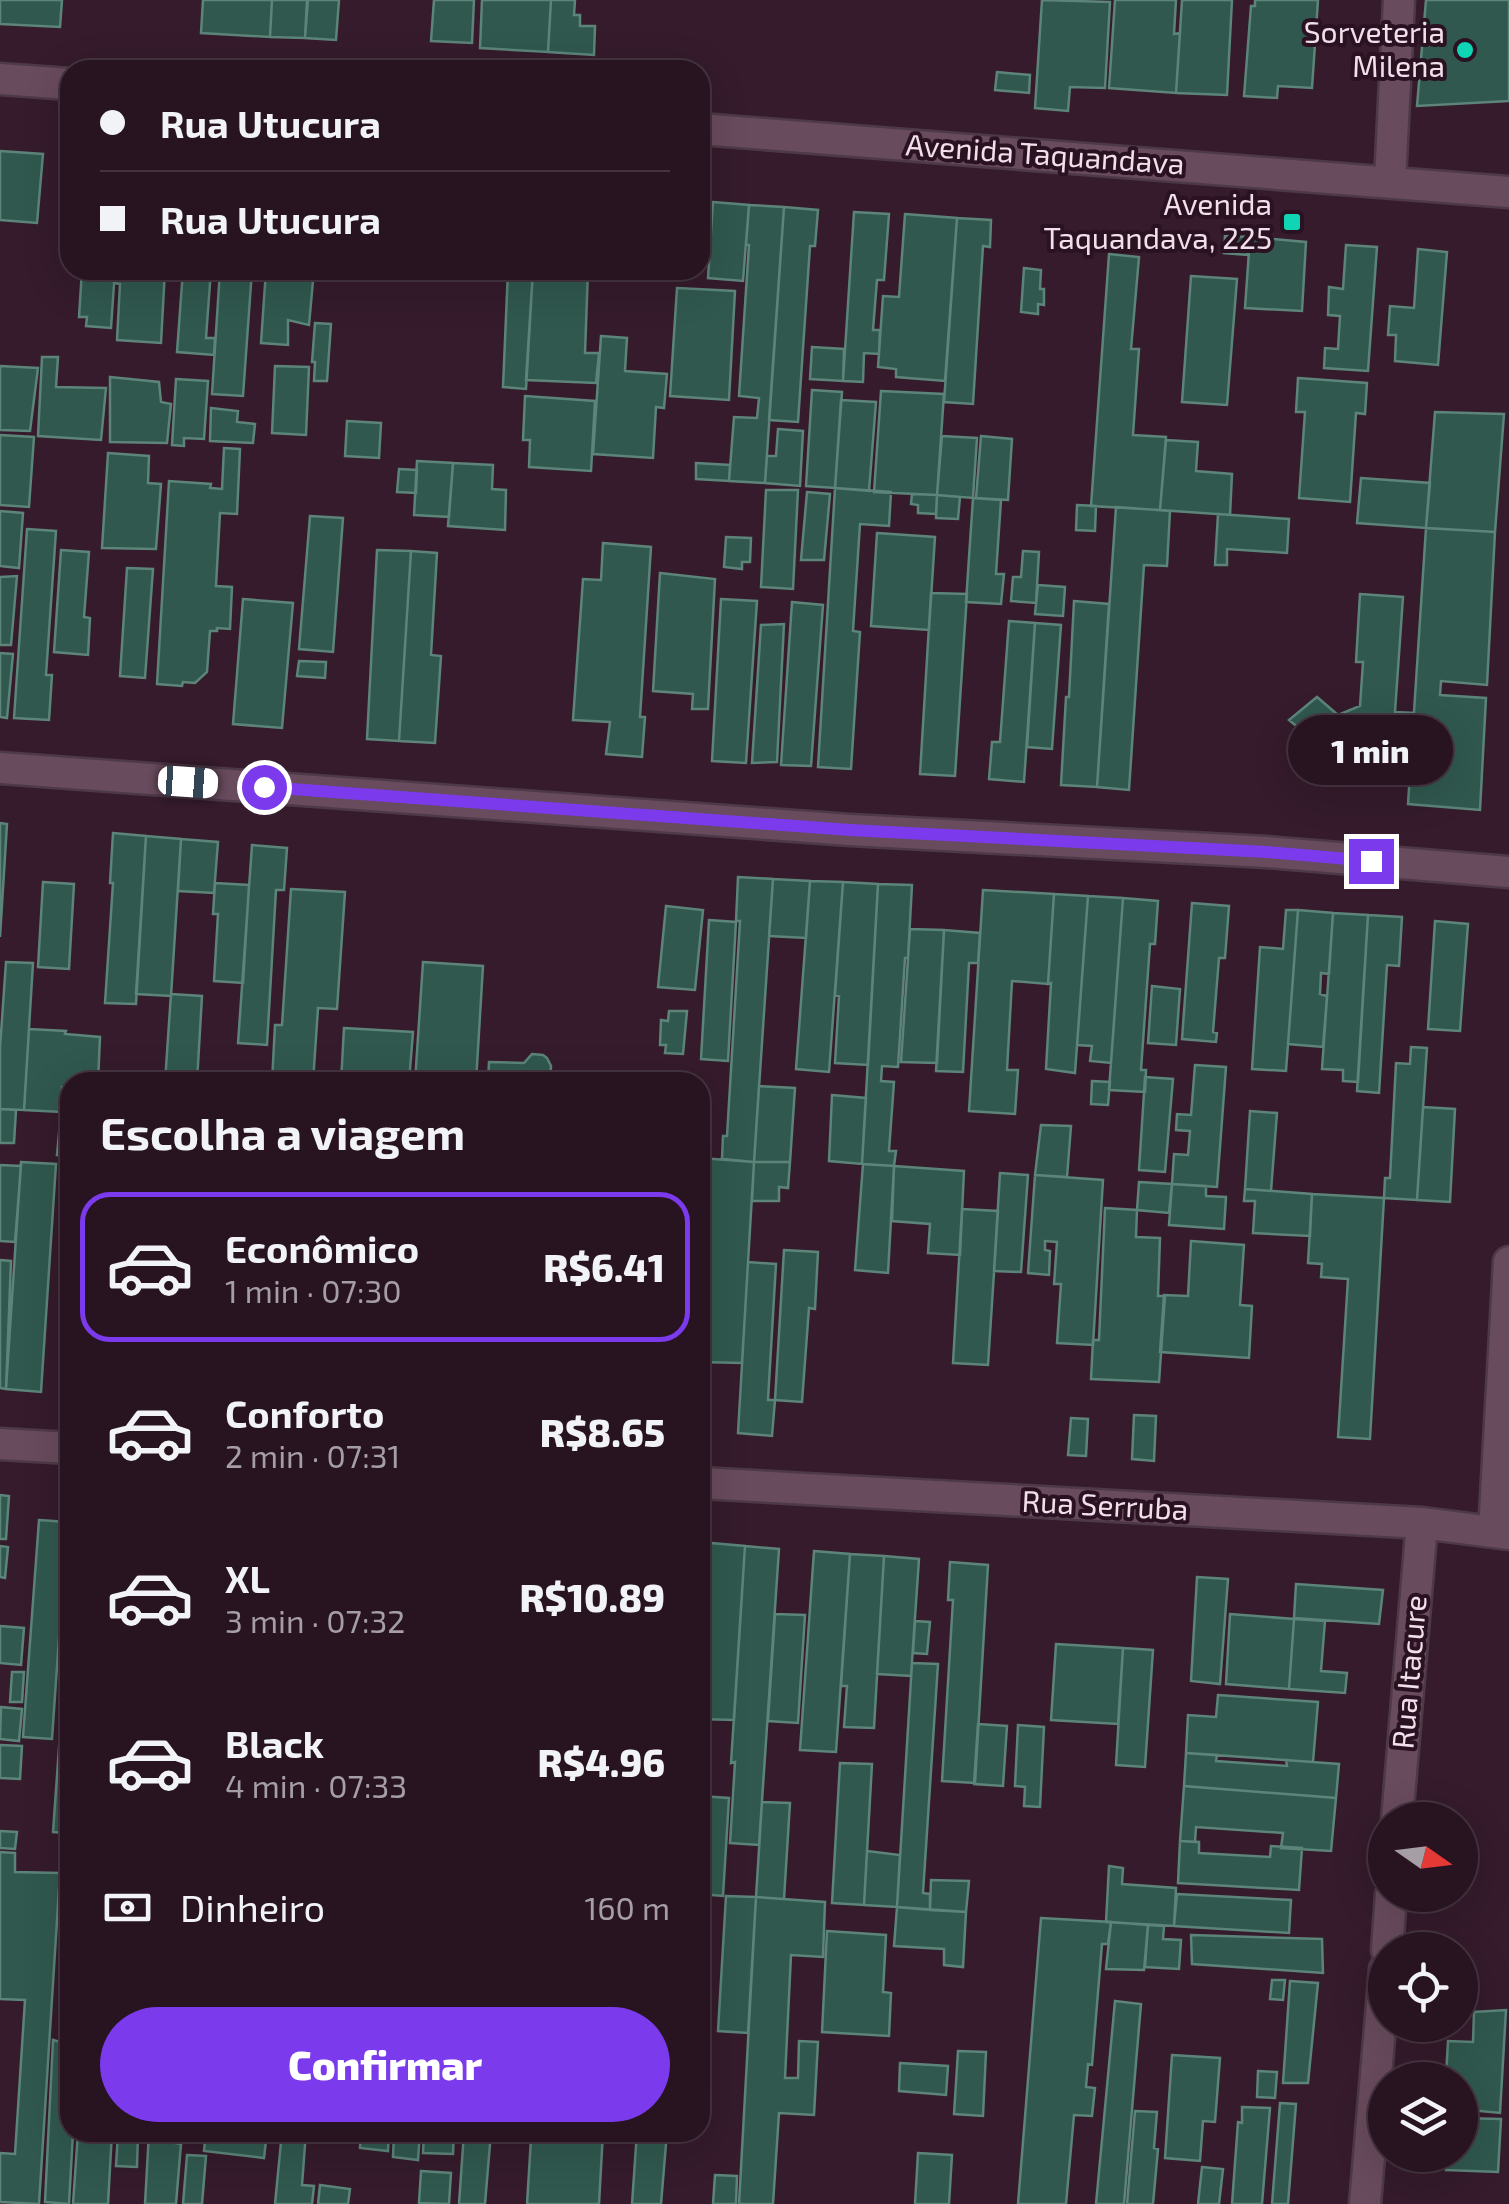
<!DOCTYPE html>
<html lang="pt">
<head>
<meta charset="utf-8">
<style>
	:root { --surface:#281421; --page:#34212e; --text:#f1f3f6; --muted:#a59ea5; --line:#44333f; --accent:#7c3aed }
	body { margin:0; font-family:"Exo 2",sans-serif; background:var(--page); color:var(--text); height:100vh; display:flex; flex-direction:column; font-size:38px; white-space:nowrap }
	* { box-sizing:border-box; margin:0 }
	p { font-size:32px; color:var(--muted) }
	.icon { flex:none; width:55px; height:55px; fill:none; stroke:currentColor; stroke-width:2; stroke-linecap:round; stroke-linejoin:round }
	.map { position:relative; flex:1; overflow:hidden }
	.panel { position:absolute; left:60px; top:1072px; width:650px; height:1070px; display:flex; flex-direction:column; background:var(--surface); border-radius:30px; box-shadow:0 10px 40px #0002,0 0 0 2px var(--line) }
	.panel>* { flex:none }
	.top-card { position:absolute; left:60px; top:60px; width:650px; height:220px; border-radius:30px; box-shadow:0 10px 40px #0002,0 0 0 2px var(--line); display:grid; align-content:center; height:220px; padding:0 40px; background:var(--surface) }
	.needle { width:65px; rotate:104deg }
	.controls { position:absolute; left:1368px; top:1802px; display:grid; gap:20px }
	.controls a { display:grid; place-items:center; width:110px; height:110px; border-radius:50%; background:var(--surface); box-shadow:0 10px 40px #0002,0 0 0 2px var(--line); font-size:50px }
	.end { position:absolute; width:45px; height:45px; margin:-22px; border:12px solid #7c3aed; background:#fff; box-shadow:0 0 0 5px #fff }
	.from { border-radius:50% }
	.bubble { position:absolute; height:70px; border-radius:35px; background:var(--surface); box-shadow:0 10px 40px #0002,0 0 0 2px var(--line); font-size:32px; font-weight:800; line-height:70px; text-align:center }
	.car { position:absolute; width:30px; height:60px; margin:-30px -15px; border-radius:12px; box-shadow:0 0 8px 2px #0007; background:linear-gradient(#fff 24%,#345 0 40%,#fff 0 76%,#345 0 86%,#fff 0) }
	.top-card b { display:flex; align-items:center; gap:35px; height:95px; font-size:38px }
	.top-card b+b { border-top:2px solid var(--line) }
	.top-card i { width:25px; height:25px; background:var(--text) }
	ul { padding:0; list-style:none }
	li { display:flex; align-items:center; gap:30px; height:150px; margin:0 20px 15px; padding:0 20px; border:5px solid transparent; border-radius:30px }
	li div { flex:1 }
	li b { display:block; font-size:38px }
	li em { font-style:normal; font-weight:800 }
	li.selected { border-color:var(--accent) }
	li>.icon { width:90px; height:90px; stroke-width:1.5 }
	h2 { padding:0 40px; font-size:45px; line-height:120px }
	.pay { display:flex; align-items:center; gap:25px; height:110px; padding:0 40px; font-size:38px }
	.pay p { margin-inline-start:auto }
	.button { display:flex; gap:20px; margin-top:auto; padding:20px 40px }
	.button a { flex:1; height:115px; border-radius:60px; background:var(--accent); color:#fff; font-size:40px; font-weight:800; line-height:115px; text-align:center }
	.map>svg:first-child { display:block }
	.building { fill:#30584e; stroke:#5c8479; stroke-width:2.5 }
	.lines { fill:none; stroke-linecap:round; stroke-linejoin:round }
	.minor-casing { stroke:#4e3947; stroke-width:35 }
	.minor { stroke:#684b5d; stroke-width:30 }
	.route { stroke:#7c3aed; stroke-width:12 }
	.poi-dot { fill:#0fd5b4; stroke:#2a1222; stroke-width:4 }
	.labels { text-anchor:middle; stroke-width:8; stroke-linejoin:round; paint-order:stroke }
	.poi-label { font-size:30px; fill:#f1dfea; stroke:#2a1222; text-anchor:end }
	.street-label { font-size:30px; fill:#f1dfea; stroke:#2a1222 }
</style>
</head>
<body>
<div class="map">
<svg width="1509" height="2204" viewBox="0 0 1509 2204">
	<rect width="100%" height="100%" fill="#351b2c"/>
	<path class="building" d="M0,0h62l-2,27 -60,-3z
		M203,0h69l-2,37 -69,-4z
		M272,0h35l-2,38 -35,-1z
		M308,0h31l-3,40 -31,-2z
		M434,0h40l-2,43 -41,-2z
		M482,0h69l-3,52 -68,-4z
		M551,0h24l-1,15h6v11h15l-1,29 -46,-3z
		M1042,0l68,2 -5,86 -35,-1 -2,24 -33,-3z
		M1115,0h61l-2,34 6,-1 -4,60 -67,-5z
		M1182,0h50l-5,95 -51,-2z
		M1255,0h63l-6,88 -34,-2 -1,12 -33,-2 7,-90h4z
		M1426,0h83v101l-92,5z
		M997,72l33,3 -1,18 -34,-3z
		M0,151l43,3 -6,69 -37,-3z
		M713,202l36,3 -6,76 -35,-3z
		M749,205l35,2 -19,276 -36,-2 5,-64 23,1 2,-20 -20,-2 10,-151h-3z
		M784,207l34,3 -3,36h-5l-12,176 -29,-2z
		M854,212l35,2 -5,66h-7l-4,50h7l-1,24 -15,-1 -1,29 -20,-1z
		M905,214l52,4 -12,163 -49,-4v-8l-18,-2 5,-71 16,1z
		M957,218l34,2 -1,27 -7,-1 -10,158 -29,-2z
		M1225,236l24,1 -2,18 -23,-2z
		M1250,237l56,5 -4,69 -57,-3z
		M1346,245l31,2 -9,124 -44,-3 1,-20 13,1 2,-33 -12,-1 1,-28 14,2z
		M1418,249l29,3 -9,113 -43,-4 1,-26h-8l2,-29 24,2z
		M1109,254l30,3 -8,92h8l-6,86 33,2 -6,73 -69,-4z
		M1024,268l17,2 -1,19h4v16l-6,-1v10l-17,-2z
		M82,270h33l-4,58 -25,-2 1,-9h-8z
		M115,270h50l-4,73 -44,-3 3,-56 -6,-1z
		M183,270h28l-5,68h9l-1,17 -37,-3z
		M220,270h32l-9,126 -31,-2z
		M266,270h48l-5,55 -21,-5v25l-27,-2z
		M508,270h25l-7,119 -23,-2z
		M533,270h55l-3,83h14l-3,30 -70,-3z
		M1191,276l46,3 -10,126 -45,-3z
		M677,288l58,3 -6,109 -59,-4z
		M315,323l16,1 -4,57h-13l1,-19h-3z
		M601,336l26,2 -2,33 42,3 -3,34 -8,-1 -3,51 -60,-4z
		M812,347l32,2 -1,32 -33,-2z
		M42,357h16l-2,30 50,1 -5,52 -63,-4z
		M0,366l38,2 -8,63 -30,-1z
		M275,366l34,1 -3,68 -34,-2z
		M110,377l49,5 2,20 10,2 -4,39 -57,-1z
		M1298,378l69,5 -2,31 -9,-1 -6,89 -51,-4 6,-86h-9z
		M176,379l32,2 -4,58 -20,-1v8l-12,-1z
		M812,390l30,2 -7,96 -29,-2z
		M881,391l63,3 -7,101 -63,-3z
		M525,396l70,5 -4,70 -62,-4 1,-27h-7z
		M841,400l35,2 -7,89 -34,-3z
		M211,408l27,3 -1,11 18,2 -2,19 -43,-2z
		M1435,412l69,2 -9,118 -69,-4z
		M347,421l34,2 -2,35 -34,-2z
		M778,429l25,2 -3,55 -35,-3 2,-27h9z
		M0,435l34,2 -5,70 -29,-2z
		M942,436l35,2 -4,60 -36,-3z
		M981,436l31,3 -4,61 -32,-2z
		M1166,440l32,2 -2,29 36,3 -2,41 -70,-5z
		M224,448l16,1 -3,65 -17,-1 -4,73 16,1 -2,42 -13,-1v3h-7l-3,41 -12,11 -12,-1 -1,4 -25,-2 12,-203 42,3 -1,4 12,1z
		M108,453l41,3 -1,27 13,1 -5,65 -54,-1z
		M417,461l36,2 -4,54 -35,-2z
		M453,463l40,2 -1,24 14,1 -1,40 -57,-4z
		M696,463l34,2 -1,16 -33,-2z
		M399,469l18,1 -1,23 -19,-1z
		M1361,478l69,5 -4,45 -69,-5z
		M835,488l56,4 -2,34 -29,-2 -7,107 7,1 -9,137 -33,-2z
		M766,490h32l-5,99 -32,-2z
		M807,492l23,2 -6,66h-23z
		M912,494l25,1 -1,19 -18,-1v-8l-7,-1z
		M937,495l23,2 -2,22 -22,-1z
		M973,498l28,2 -5,74h8l-3,30 -35,-2z
		M1077,505l19,1 -1,25 -19,-1z
		M1116,507l54,4 -3,55 -23,-1 -15,225 -32,-3z
		M0,511l23,2 -4,55 -19,-2z
		M1218,514l71,5 -2,34 -60,-4v16h-12z
		M310,516l33,2 -10,134 -34,-3z
		M1426,528l69,4 -8,153 -46,-4 -1,14 46,3 -6,112 -72,-6z
		M27,529l29,2 -10,144h6l-3,45 -35,-2z
		M877,533l58,4 -6,93 -58,-4z
		M726,537l25,1 -1,24h-8v7l-18,-2z
		M603,543l48,4 -11,170h5l-3,40 -36,-3 4,-32 -37,-2 10,-141 18,1z
		M61,550l28,2 -5,65 6,1 -2,37 -34,-3z
		M377,550l34,1 -12,190 -32,-2z
		M411,551l26,2 -6,102 10,1 -6,87 -36,-2z
		M1023,551l16,1 -3,51 -25,-2 2,-24h8z
		M127,568l26,1 -8,109 -25,-2z
		M660,573l55,6 -7,130h-16l1,-15 -40,-3z
		M17,576l-6,69h-11v-68z
		M1038,585l27,2 -2,29 -28,-2z
		M931,593l36,1 -12,182 -35,-2z
		M1360,594l43,3 -8,115 19,1 -2,21 -19,-1 -59,24 -45,-37 28,-23 21,18 22,-9 3,-44h-7z
		M243,599l50,4 -11,125 -49,-4z
		M721,599l36,2 -11,162 -34,-2z
		M1074,601l35,3 -12,183 -36,-2 5,-88h3z
		M792,602l31,3 -12,161 -30,-1z
		M1009,621l26,2 -11,159 -35,-3 3,-37h8z
		M1035,623l26,2 -9,124 -25,-2z
		M784,624l-7,138 -25,1 9,-138z
		M0,653l13,1 -6,64 -7,-1z
		M299,661l27,1 -1,16 -28,-2z
		M0,823l7,1 -7,113z
		M113,833l33,3 -10,168 -31,-1 8,-120h-3z
		M146,836l35,3 -10,157 -35,-2z
		M181,839l37,3 -4,51 -36,-2z
		M252,845l35,3 -3,42h-8l-9,155 -29,-2z
		M738,877l35,2 -19,283 -32,-3 1,-23h4l13,-215h-4z
		M773,879l37,2 -4,57 -37,-2z
		M810,881l33,1 -14,190 -33,-3z
		M43,882l31,2 -5,85 -31,-2z
		M843,882l35,2 -10,181 -33,-2 4,-67 -4,-1z
		M215,883l34,2 -6,98 -29,-2 4,-67h-5z
		M878,884l34,1 -4,73h-3l-7,109 -16,-1 -1,15 13,1 -5,69h7l-2,15 -32,-2z
		M291,889l54,3 -8,117 -19,-1 -5,74h-41l3,-57h7z
		M983,890l71,4 -6,90 -36,-3 -5,89h11l-3,44 -46,-3z
		M1054,894l34,2 -13,177 -29,-4 5,-86 -3,1z
		M1088,896l35,2 -12,165 -21,-2 2,-15 -15,-1z
		M1123,898l35,3 -3,43h-5l-9,126h5l-1,22 -36,-2z
		M1192,903l37,3 -4,52h-6l-6,74 4,1 -1,9 -34,-3z
		M666,906l37,4 -8,80 -37,-3z
		M1286,910h12l-12,161 -34,-2 8,-122 23,2z
		M1298,910l35,3 -4,61 -8,-1 -1,21 7,2 -4,51 -35,-3z
		M1333,913l35,2 -10,167 -15,-1v-11l-21,-1z
		M1368,915l34,2 -3,49 -12,-1 -8,128 -22,-2z
		M709,920l27,2 -8,139 -27,-2z
		M1435,921l33,3 -8,107 -32,-2z
		M910,929l34,1 -7,133 -36,-1z
		M944,930l36,3 -2,30h-9l-6,109 -27,-1z
		M6,962l27,1 -9,147 -24,-1v-61z
		M423,962l60,4 -7,116h-61z
		M1152,986l28,3 -4,56 -28,-2z
		M171,994l31,2 -5,86h-32z
		M669,1011h18l-4,43 -18,-1 1,-8h-6l1,-25 7,1z
		M344,1028l69,4 -4,50h-68z
		M29,1029l37,2 -1,3 35,3 -2,45h-28v6l-8,-1 -1,25 -37,-2z
		M1411,1047l16,1 -10,152 -33,-2 1,-20h5l6,-115 14,1z
		M532,1054l11,1 4,3 4,8 -1,16h-62l1,-20 35,1z
		M1195,1065l31,2 -9,120 -45,-3 2,-30 14,1 2,-24 -14,-1 1,-16 14,1z
		M1145,1077l28,2 -8,93 -26,-2z
		M1092,1081l18,1 -2,23 -17,-1z
		M759,1086l36,2 -5,74h-36z
		M832,1095l34,3 -4,66 -33,-3z
		M1423,1107l32,2 -5,93 -33,-2z
		M0,1109l16,1 -2,33h-14z
		M1250,1111l27,2 -6,78 -26,-2z
		M61,1112h9v44l-13,-1z
		M1041,1125l30,1 -4,51 -32,-2z
		M700,1158l54,4 -12,201 -42,-1z
		M21,1162l35,2 -15,228 -35,-3z
		M754,1162h36l-2,26 -9,-1v14h-27z
		M863,1164l31,2 -6,107 -33,-3z
		M0,1165l21,1 -6,76 -15,-1z
		M894,1166l70,5 -4,84 -32,-2 2,-29 -38,-3z
		M1000,1173l28,2 -7,97 -27,-1z
		M1035,1175l68,5 -10,165 -36,-2 4,-59h-7l3,-42 -12,-1v9l5,1 -1,24 -21,-2z
		M1139,1182l33,2 -3,29 -32,-3z
		M1172,1184l34,2v10l20,1 -2,32 -55,-4z
		M1245,1189l67,5 -2,42 -57,-3 2,-32h-11z
		M1312,1194l72,4 -14,241 -32,-2 10,-158 -27,-2 1,-13 -14,-1z
		M1105,1208l32,2 -1,27 24,1 -2,58h7l-6,86 -68,-3 2,-39h6z
		M962,1209l36,2 -10,154 -35,-2z
		M1191,1241l53,4 -4,60 12,1 -3,52 -89,-6 4,-57 24,1z
		M784,1250l34,2 -3,57 -6,-1 -7,94 -27,-2z
		M0,1260l11,1 -5,128 -6,-1z
		M748,1262l28,2 -8,136h7l-3,36 -34,-3z
		M1134,1415l22,1 -2,45 -22,-2z
		M1071,1418l17,1 -2,37 -18,-1z
		M0,1495l9,1 -3,43h-6z
		M39,1520l28,2 -15,217 -29,-2z
		M711,1543l34,3 -11,174 -34,-1z
		M0,1546l8,1 -3,31 -5,-1z
		M745,1546l34,3 -20,296 -29,-2 5,-81 -4,1z
		M814,1551l36,3 -14,198 -36,-2z
		M850,1554l34,2 -10,172 -30,-1 3,-41h-6z
		M884,1556l35,3 -8,117 -34,-2z
		M950,1562l38,3 -13,218 -33,-2 11,-181h-5z
		M1197,1577l31,2 -8,105 -29,-3z
		M1296,1584l87,6 -4,34 -85,-6z
		M775,1614l30,1 -7,108 -30,-2z
		M1230,1614l64,5 -5,70 -63,-5z
		M1294,1619l31,2 -4,50 26,2 -2,20 -56,-4z
		M915,1621l15,1 -3,32 -14,-1z
		M0,1626l24,2 -3,37 -21,-2z
		M1056,1644l67,4 -5,76 -67,-4z
		M1123,1648l30,2 -8,117 -29,-2z
		M66,1650h4v169h-5l-1,14 -11,-1z
		M912,1663l26,1 -15,229 7,1v16l-33,-3z
		M12,1672h12l-2,30h-12z
		M1218,1695l100,7 -5,60 -127,-9 2,-38 28,2z
		M1,1707l21,2 -3,32 -19,-2z
		M978,1724l29,2 -4,60 -29,-2z
		M1018,1725l26,2 -4,80 -16,-1 1,-19 -10,-1z
		M0,1745l22,1 -2,33 -20,-1z
		M1186,1753l31,2 -1,6 71,5 -1,-6 53,4 -3,34 -152,-12z
		M840,1763l32,1 -8,141 -32,-2z
		M1184,1786l152,12 -5,53 -50,-3 2,-15 -87,-6 -1,15 -15,-1z
		M700,1796l29,2 -6,98 -23,-2z
		M762,1802l28,1 -6,96 -28,-2z
		M0,1831l17,1 -2,17 -15,-1z
		M1180,1841l19,1v11l71,4 1,-11 31,2 -3,42 -121,-7z
		M867,1851l33,4 -3,52 -33,-2z
		M0,1852l15,1v19l45,1 -21,331 -39,-2v-49l15,1 10,-154 -25,-1z
		M64,1855h6v97h-9z
		M1109,1866l14,2 -1,16 54,4 -2,38 -68,-4z
		M931,1880l38,1 -3,31 -36,-2z
		M1177,1894l114,6 -2,33 -115,-7z
		M726,1896l30,1 -8,136 -30,-2z
		M756,1897l69,5 -2,55 -32,-2 -6,123h13l1,-37 19,1 -4,73 -35,-2 -6,91h-34z
		M897,1907l69,5 -3,55 -19,-2v-16l-50,-3z
		M1041,1918l70,4 -3,22h-6l-10,121 -4,-1 -2,23 9,1 -3,28 -18,-1 -8,89h-48z
		M1111,1922l37,3 -4,45 -38,-1z
		M1148,1925l16,1 -1,13 18,1 -2,29 -34,-2z
		M827,1931l59,4 -3,57 8,1 -2,43 -67,-4z
		M1191,1935l131,4 1,34 -131,-9z
		M1272,1980h13l-2,20 -13,-1z
		M1290,1981l28,2 -10,100h-25z
		M1115,2001l26,3 -17,200h-28z
		M1506,2010l-6,103 -40,-4v-29h-10v-4h-4l2,-35 25,1 1,-30z
		M62,2015l8,1v116h3l-4,72 -24,-2 8,-162 7,2z
		M958,2051l28,1 -3,64 -29,-2z
		M1172,2055l48,3 -5,64 -12,-1 -3,40 -35,-3z
		M900,2063l48,3 -2,29 -47,-4z
		M1258,2071l19,1 -2,26 -18,-1z
		M1280,2103l16,1 -8,100h-16z
		M1242,2107l28,1 -8,96h-30l6,-82 4,1z
		M1135,2111l22,1 -3,36 4,1 -5,55h-26z
		M1460,2118l41,1 -3,53 -52,-2 1,-15h13z
		M78,2132h34l-4,72h-35z
		M118,2132h20l-1,35 -21,-1z
		M149,2132h26v11l6,1 -5,60h-31z
		M206,2132h61l-3,26 -60,-7z
		M282,2132h24l-4,53 12,1 -2,18h-37z
		M361,2132h28l-1,19 -28,-3z
		M394,2132h26l-2,28 -25,-3z
		M424,2132h30l-1,22 -30,-1z
		M464,2132h27l-6,72h-26z
		M573,2132h30l-4,72h-72l4,-65 42,2z
		M637,2132h30l-6,72h-29z
		M918,2153l34,2 -3,49h-34z
		M187,2155l19,1 -4,48h-19z
		M1403,2155h37v10h-37z
		M1202,2167l21,2 -4,35h-21z
		M421,2171l30,2 -2,31 -30,-1z
		M715,2175l22,1 -1,28h-23z
		M320,2185l30,4 -2,15h-30z"/>
	<g class="lines">
		<defs>
			<path id="minor" d="M0,79l70,5
				M700,129l809,63
				M1390,181l9,-181
				M0,768l850,62 417,22 242,20
				M0,1444l70,4
				M700,1483l722,40 87,11
				M1494,1532l15,-270
				M1397,1820l25,-297
				M1387,1950l4,-55
				M1365,2204l20,-235"/>
		</defs>
		<use href="#minor" class="minor-casing"/>
		<use href="#minor" class="minor"/>
	</g>
	<g class="lines">
		<path class="route" d="M264,787l586,43 417,22 104,9"/>
	</g>
	<g class="poi-dot">
		<circle cx="1465" cy="50" r="10"/>
		<rect x="1282" y="212" width="20" height="20" rx="5"/>
	</g>
	<g class="labels">
		<g class="poi-label">
			<text x="1445" y="43">Sorveteria<tspan x="1445" dy="34">Milena</tspan></text>
			<text x="1272" y="215">Avenida<tspan x="1272" dy="34">Taquandava, 225</tspan></text>
		</g>
		<g class="street-label">
			<text transform="translate(1045 155) rotate(4)" y="10">Avenida Taquandava</text>
			<text transform="translate(1105 1506) rotate(3)" y="10">Rua Serruba</text>
			<text transform="translate(1410 1672) rotate(-85)" y="10">Rua Itacure</text>
		</g>
	</g>
</svg>
<div class="controls">
<a><svg class="needle" viewBox="-14 -14 28 28"><path d="M0-13l5 13h-10z" fill="#e53935"/><path d="M0 13l5-13h-10z" fill="#a59ea5"/></svg></a>
<a><svg class="icon" aria-label="locate" viewBox="0 0 24 24"><circle cx="12" cy="12" r="6"/><path d="M12 2v4M12 18v4M2 12h4M18 12h4"/></svg></a>
<a><svg class="icon" aria-label="layers" viewBox="0 0 24 24"><path d="M12 4l9 5-9 5-9-5zM3 14l9 5 9-5"/></svg></a>
</div>
<i class="end from" style="left:264px;top:787px"></i>
<i class="end" style="left:1371px;top:861px"></i>
<div class="bubble" style="left:1288px;top:715px;width:165px">1 min</div>
<i class="car" style="left:188px;top:782px;rotate:94deg"></i>
<div class="top-card">
<b><i class="from"></i>Rua Utucura</b>
<b><i></i>Rua Utucura</b>
</div>
<section class="panel">
<h2>Escolha a viagem</h2>
<ul>
<li class="selected"><svg class="icon" aria-label="car" viewBox="0 0 24 24"><path d="M5 17H2v-5l4-1 3-4h7l3 4 3 1v5h-3M9 17h6M6 11h13"/><circle cx="7" cy="17" r="2"/><circle cx="17" cy="17" r="2"/></svg><div><b>Econômico</b><p>1 min · 07:30</p></div><em>R$6.41</em></li>
<li><svg class="icon" aria-label="car" viewBox="0 0 24 24"><path d="M5 17H2v-5l4-1 3-4h7l3 4 3 1v5h-3M9 17h6M6 11h13"/><circle cx="7" cy="17" r="2"/><circle cx="17" cy="17" r="2"/></svg><div><b>Conforto</b><p>2 min · 07:31</p></div><em>R$8.65</em></li>
<li><svg class="icon" aria-label="car" viewBox="0 0 24 24"><path d="M5 17H2v-5l4-1 3-4h7l3 4 3 1v5h-3M9 17h6M6 11h13"/><circle cx="7" cy="17" r="2"/><circle cx="17" cy="17" r="2"/></svg><div><b>XL</b><p>3 min · 07:32</p></div><em>R$10.89</em></li>
<li><svg class="icon" aria-label="car" viewBox="0 0 24 24"><path d="M5 17H2v-5l4-1 3-4h7l3 4 3 1v5h-3M9 17h6M6 11h13"/><circle cx="7" cy="17" r="2"/><circle cx="17" cy="17" r="2"/></svg><div><b>Black</b><p>4 min · 07:33</p></div><em>R$4.96</em></li>
</ul>
<div class="pay"><svg class="icon" aria-label="cash" viewBox="0 0 24 24"><path d="M3 7h18v10H3z"/><circle cx="12" cy="12" r="2"/></svg>Dinheiro<p>160 m</p></div>
<div class="button"><a>Confirmar</a></div>
</section>
</div>
</body>
</html>
